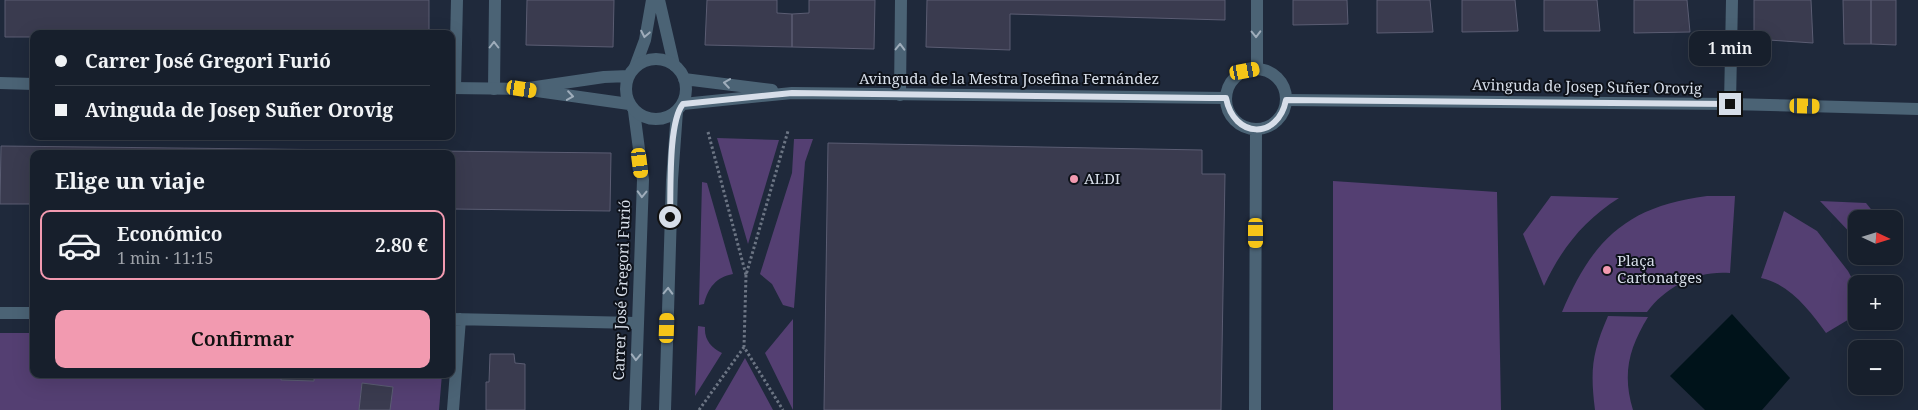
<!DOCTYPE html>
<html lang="es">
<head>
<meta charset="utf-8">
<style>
	:root { --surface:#171f2c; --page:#202734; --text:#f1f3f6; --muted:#9ea2a9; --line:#363d48; --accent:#f29ab0 }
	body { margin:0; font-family:"Noto Serif",serif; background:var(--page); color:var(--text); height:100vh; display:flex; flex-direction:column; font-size:19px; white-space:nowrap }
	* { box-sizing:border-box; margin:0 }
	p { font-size:16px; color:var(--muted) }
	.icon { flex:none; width:28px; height:28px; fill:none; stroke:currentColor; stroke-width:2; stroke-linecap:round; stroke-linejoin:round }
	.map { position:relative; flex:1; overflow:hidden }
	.drawer { position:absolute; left:30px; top:150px; width:425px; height:228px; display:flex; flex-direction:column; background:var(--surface); border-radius:10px; box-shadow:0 5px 20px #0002,0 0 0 1px var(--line) }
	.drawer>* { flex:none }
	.banner { position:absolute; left:30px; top:30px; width:425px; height:110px; border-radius:10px; box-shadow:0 5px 20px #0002,0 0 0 1px var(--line); display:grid; align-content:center; height:110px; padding:0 25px; background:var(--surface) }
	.needle { width:32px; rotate:94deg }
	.controls { position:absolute; left:1848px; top:210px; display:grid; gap:10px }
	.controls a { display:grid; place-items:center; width:55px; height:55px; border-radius:10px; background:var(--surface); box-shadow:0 5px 20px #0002,0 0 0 1px var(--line); font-size:25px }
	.end { position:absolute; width:22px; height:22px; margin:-11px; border:6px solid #d7dee9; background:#111; box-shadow:0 0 0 2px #111 }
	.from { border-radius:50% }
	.bubble { position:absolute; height:35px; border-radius:10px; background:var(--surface); box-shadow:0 5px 20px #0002,0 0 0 1px var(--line); font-size:16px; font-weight:600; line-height:35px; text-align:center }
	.car { position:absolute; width:15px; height:30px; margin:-15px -8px; border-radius:6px; box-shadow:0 0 4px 1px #0007; background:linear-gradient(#f5c518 24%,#345 0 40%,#f5c518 0 76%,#345 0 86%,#f5c518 0) }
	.banner b { display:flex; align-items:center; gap:18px; height:48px; font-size:19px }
	.banner b+b { border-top:1px solid var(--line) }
	.banner i { width:12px; height:12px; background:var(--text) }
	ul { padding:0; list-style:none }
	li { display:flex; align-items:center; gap:15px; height:70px; margin:0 10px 8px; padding:0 15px; border:2px solid transparent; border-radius:10px }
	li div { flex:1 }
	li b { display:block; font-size:19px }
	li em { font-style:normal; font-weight:600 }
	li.on { border-color:var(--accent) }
	li>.icon { width:45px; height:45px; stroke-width:1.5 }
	h2 { padding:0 25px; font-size:22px; line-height:60px }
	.button { display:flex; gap:10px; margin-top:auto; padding:10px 25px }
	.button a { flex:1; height:58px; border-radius:10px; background:var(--accent); color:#111; font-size:20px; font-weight:600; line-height:58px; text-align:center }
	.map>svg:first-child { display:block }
	.green { fill:#543f72 }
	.water { fill:#00131a }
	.building { fill:#3a3b4f; stroke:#5b5d73 }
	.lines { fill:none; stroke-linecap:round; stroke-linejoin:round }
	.path { stroke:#6c7584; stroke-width:3; stroke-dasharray:2.5 2.5; stroke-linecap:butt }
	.pedestrian { stroke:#4b6375; stroke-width:12 }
	.minor { stroke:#4b6375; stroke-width:12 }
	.tertiary { stroke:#4b6375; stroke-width:12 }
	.oneway { stroke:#9fadbb }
	.route { stroke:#d7dee9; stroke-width:6 }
	.poi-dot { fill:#f29ab0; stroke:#0e121a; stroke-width:2 }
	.labels { text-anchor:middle; stroke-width:4; stroke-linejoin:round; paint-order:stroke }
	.street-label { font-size:15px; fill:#d7dee9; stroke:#0e121a }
	.poi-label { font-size:15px; fill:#d7dee9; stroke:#0e121a; text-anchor:start }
</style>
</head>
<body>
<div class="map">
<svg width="1918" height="410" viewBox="0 0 1918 410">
	<rect width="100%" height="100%" fill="#1f293b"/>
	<path class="green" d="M717,138l62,2 -31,104z
		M794,139h19l-8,23 -11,146 -11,-3 -11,-21 -12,-10 32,-101z
		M1333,181l164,11 4,218h-168z
		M702,182l5,1 26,91c-17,3 -25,14 -29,30l-5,1z
		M1551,196l68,2c-35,22 -58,51 -75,88l-21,-52z
		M1707,196h28l-5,77c-32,-3 -64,13 -83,39h-85c30,-72 65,-106 145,-116z
		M1820,201l46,2 13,16h-23v20z
		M1784,211l33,20 31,40 8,15v29l-30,18c-16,-22 -36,-49 -65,-55z
		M1608,316l40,1c-19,31 -26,57 -15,93h-38c-5,-40 -3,-57 13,-94z
		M793,319v91l-28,-57z
		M698,326l7,1c-1,12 6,21 17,26l-27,43z
		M0,333h34v41h408l-3,36h-439z
		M745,358l28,52h-58z"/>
	<path class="water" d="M1732,314l58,64 -28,32h-57l-35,-34z"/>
	<path class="building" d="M5,0h424v34h-395v3h-29z
		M527,0h87l-1,47 -87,-2z
		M707,0h70v13l15,1v33l-87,-2z
		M809,0h66l-1,49 -82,-2v-33l17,-1z
		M927,0h298v20l-215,-6v36l-84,-3z
		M1293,0h54l1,24 -55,1z
		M1377,0h53l3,32 -56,1z
		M1462,0h53l3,31 -56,1z
		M1544,0h53l3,31h-56z
		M1634,0h53l3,32 -56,1z
		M1754,0h57l2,43 -59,-4z
		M1843,0h28v44h-27z
		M1871,0h25v45l-25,-1z
		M828,143l374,7v24h23l-4,236h-397z
		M1,146l610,7 -1,58 -159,-2v-55h-417v50h-34z
		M490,354h24l1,9 10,1v46h-39v-28h3z
		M281,374h33v7l-33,-1z
		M362,383l31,4 -3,23h-31z"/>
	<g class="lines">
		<path class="path" d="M708,132l38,143 42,-144
			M746,275l-2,72 39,63
			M699,410l45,-63"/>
		<path class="pedestrian" d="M0,313h34
			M451,319l186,4
			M453,410l7,-91"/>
		<path class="minor" d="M659,0l15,65
			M1257,0v69
			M635,67l10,-27 7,-40
			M1226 99a30 30 0 1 1 60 0a30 30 0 1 1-60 0Z
			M455,88l2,-88
			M494,89l1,-89
			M900,95l1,-95
			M1730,104l2,-104
			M634,111l9,69 -8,230
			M665,410l7,-230 5,-69
			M1255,410l1,-281"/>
		<path class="tertiary" d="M626 89a30 30 0 1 1 60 0a30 30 0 1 1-60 0Z
			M684,79l88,11
			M0,83l34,1
			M451,88l71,1 82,-12 25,-1
			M537,91l92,13
			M1286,100l444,4 188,5
			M683,104l109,-11 434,5"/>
	</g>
	<defs><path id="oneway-chevron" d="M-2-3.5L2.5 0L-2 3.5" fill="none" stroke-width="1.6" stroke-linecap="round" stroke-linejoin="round" transform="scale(1.25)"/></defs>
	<g class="oneway">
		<use href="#oneway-chevron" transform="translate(645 34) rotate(101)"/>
		<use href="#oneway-chevron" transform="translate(1256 34) rotate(89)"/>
		<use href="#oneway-chevron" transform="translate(494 45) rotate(-90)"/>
		<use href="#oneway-chevron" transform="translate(900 47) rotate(-89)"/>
		<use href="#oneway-chevron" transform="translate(727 83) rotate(-172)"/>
		<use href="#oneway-chevron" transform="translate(570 96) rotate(8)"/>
		<use href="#oneway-chevron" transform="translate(642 194) rotate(92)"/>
		<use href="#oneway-chevron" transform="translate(668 291) rotate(-88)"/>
		<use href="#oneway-chevron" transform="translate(636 357) rotate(92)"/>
	</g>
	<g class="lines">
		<path class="route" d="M670,217c1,-25 -2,-95 13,-113l109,-11 417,5h17c8,41 52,42 60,2l444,4"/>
	</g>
	<g class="poi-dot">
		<circle cx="1074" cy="179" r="5"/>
		<circle cx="1607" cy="270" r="5"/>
	</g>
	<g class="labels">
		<g class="street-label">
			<text x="1009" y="84">Avinguda de la Mestra Josefina Fernández</text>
			<text transform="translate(1587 87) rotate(1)" y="5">Avinguda de Josep Suñer Orovig</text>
			<text transform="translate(622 290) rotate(-88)" y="5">Carrer José Gregori Furió</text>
		</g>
		<g class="poi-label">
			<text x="1084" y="184">ALDI</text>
			<text x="1617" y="266">Plaça<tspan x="1617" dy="17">Cartonatges</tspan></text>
		</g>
	</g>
</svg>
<div class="controls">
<a><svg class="needle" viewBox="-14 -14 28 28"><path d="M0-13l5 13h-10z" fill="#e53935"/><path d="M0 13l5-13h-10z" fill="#9ea2a9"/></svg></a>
<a>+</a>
<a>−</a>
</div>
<i class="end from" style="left:670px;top:217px"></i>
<i class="end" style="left:1730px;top:104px"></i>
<div class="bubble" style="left:1689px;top:31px;width:82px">1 min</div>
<i class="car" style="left:1245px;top:71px;rotate:80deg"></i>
<i class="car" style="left:522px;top:89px;rotate:99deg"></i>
<i class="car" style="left:1805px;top:106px;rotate:91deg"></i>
<i class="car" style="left:640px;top:163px;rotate:173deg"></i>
<i class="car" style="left:1256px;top:233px;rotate:180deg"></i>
<i class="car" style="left:667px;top:328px;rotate:2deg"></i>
<div class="banner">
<b><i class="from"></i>Carrer José Gregori Furió</b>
<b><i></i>Avinguda de Josep Suñer Orovig</b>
</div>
<section class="drawer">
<h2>Elige un viaje</h2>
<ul>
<li class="on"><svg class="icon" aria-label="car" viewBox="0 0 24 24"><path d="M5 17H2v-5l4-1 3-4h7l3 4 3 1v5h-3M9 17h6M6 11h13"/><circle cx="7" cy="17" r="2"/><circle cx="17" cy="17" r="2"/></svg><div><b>Económico</b><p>1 min · 11:15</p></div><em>2.80 €</em></li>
</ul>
<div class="button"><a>Confirmar</a></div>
</section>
</div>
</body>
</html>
